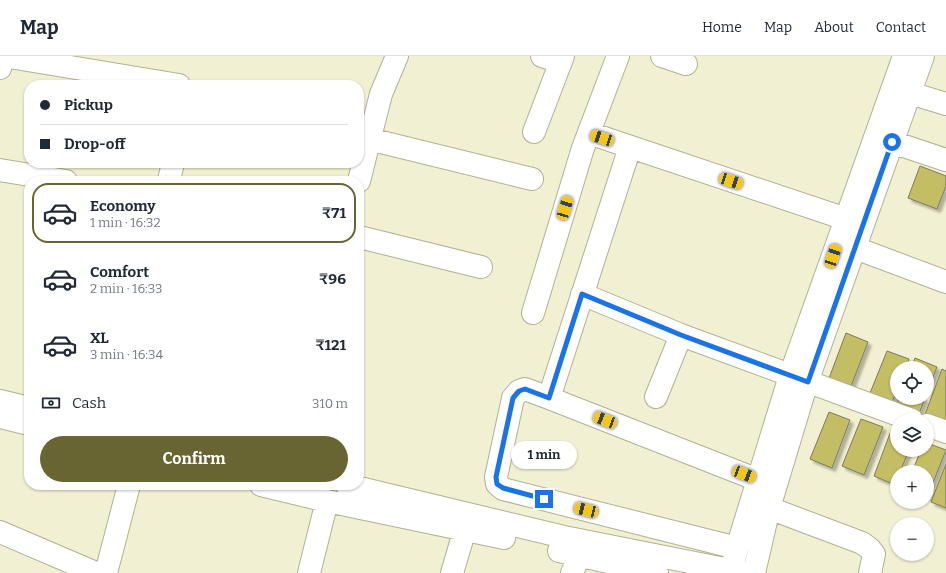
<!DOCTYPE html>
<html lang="en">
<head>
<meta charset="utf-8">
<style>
	:root { --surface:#fff; --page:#f6f6f7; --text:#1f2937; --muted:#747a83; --line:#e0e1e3; --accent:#696532 }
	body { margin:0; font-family:Bitter,serif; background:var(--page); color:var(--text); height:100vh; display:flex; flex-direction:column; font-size:15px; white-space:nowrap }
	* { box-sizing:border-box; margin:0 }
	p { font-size:13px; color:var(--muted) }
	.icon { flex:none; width:22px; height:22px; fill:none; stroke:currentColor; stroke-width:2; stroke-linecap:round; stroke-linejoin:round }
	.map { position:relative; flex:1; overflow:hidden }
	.drawer { position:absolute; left:24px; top:120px; width:340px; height:314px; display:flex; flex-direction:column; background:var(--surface); border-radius:16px; box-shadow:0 1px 3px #0004 }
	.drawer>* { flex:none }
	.top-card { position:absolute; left:24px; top:24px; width:340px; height:88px; border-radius:16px; box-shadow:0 1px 3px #0004; display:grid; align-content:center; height:88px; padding:0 16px; background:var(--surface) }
	.buttons { position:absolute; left:890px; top:305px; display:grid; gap:8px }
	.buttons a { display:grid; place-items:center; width:44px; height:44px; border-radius:50%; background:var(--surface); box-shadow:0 1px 3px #0004; font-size:20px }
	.end { position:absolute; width:18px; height:18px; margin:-9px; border:5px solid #1a73e8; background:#fff; box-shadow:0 0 0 2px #fff }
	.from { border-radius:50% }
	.bubble { position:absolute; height:28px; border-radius:14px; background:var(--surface); box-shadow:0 1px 3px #0004; font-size:13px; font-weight:700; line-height:28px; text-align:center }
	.car { position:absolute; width:12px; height:24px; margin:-12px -6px; border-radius:5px; box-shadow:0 0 3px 1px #0007; background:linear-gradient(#f5c518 24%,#345 0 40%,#f5c518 0 76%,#345 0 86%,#f5c518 0) }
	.top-card b { display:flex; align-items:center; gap:14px; height:38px; font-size:15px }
	.top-card b+b { border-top:1px solid var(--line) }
	.top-card i { width:10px; height:10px; background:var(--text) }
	ul { padding:7px 0 0; list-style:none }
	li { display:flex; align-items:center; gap:12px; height:60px; margin:0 8px 6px; padding:0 8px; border:2px solid transparent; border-radius:16px }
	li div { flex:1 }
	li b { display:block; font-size:15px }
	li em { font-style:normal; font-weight:700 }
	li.on { border-color:var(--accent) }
	li>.icon { width:36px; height:36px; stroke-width:1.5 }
	.pay { display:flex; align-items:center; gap:10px; height:44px; padding:0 16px; font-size:15px }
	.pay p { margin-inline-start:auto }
	.primary-button { display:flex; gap:8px; margin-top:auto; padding:8px 16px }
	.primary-button a { flex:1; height:46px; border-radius:24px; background:var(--accent); color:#fff; font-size:16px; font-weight:700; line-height:46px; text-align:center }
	header { display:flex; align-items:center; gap:24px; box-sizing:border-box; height:56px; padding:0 20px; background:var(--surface); border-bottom:1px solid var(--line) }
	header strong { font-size:19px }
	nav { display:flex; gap:22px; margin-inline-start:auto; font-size:14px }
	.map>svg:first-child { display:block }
	.building { fill:#c3bd63; stroke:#7b7a5f; filter:url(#shadow) }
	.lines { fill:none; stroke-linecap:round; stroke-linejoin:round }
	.minor-casing { stroke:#b2b093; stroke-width:24 }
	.major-casing { stroke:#b2b093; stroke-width:24 }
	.minor { stroke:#fff; stroke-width:22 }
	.major { stroke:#fff; stroke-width:22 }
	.route { stroke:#1a73e8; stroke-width:5 }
</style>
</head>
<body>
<header>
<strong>Map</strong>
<nav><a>Home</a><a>Map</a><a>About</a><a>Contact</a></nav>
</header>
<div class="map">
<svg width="946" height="517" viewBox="0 0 946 517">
	<defs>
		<filter id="shadow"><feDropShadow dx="3.5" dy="3.5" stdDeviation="1" flood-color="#0004"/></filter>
	</defs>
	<rect width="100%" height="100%" fill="#f2f0d2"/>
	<path class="building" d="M920,110l26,10v10l-9,23 -29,-11z
		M846,277l22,9 -18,47 -22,-8z
		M887,295l22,8 -3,9h-9v22l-7,17 -22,-9z
		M915,302l22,9 -10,25v-24h-16z
		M942,313l4,2v54l-22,-8z
		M899,342h26l-6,16 -23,-8z
		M829,356l21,8 -18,48 -22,-9z
		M861,363l22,8 -19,48 -22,-9z
		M892,372l5,2v20h12l-9,22h-3v9l-2,4 -21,-9z
		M927,387l19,7 -19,48v-26h-15l9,-22h6z
		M946,408v44l-15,-6z"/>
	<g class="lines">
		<defs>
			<path id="minor" d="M3,0l176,29
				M542,0l19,6
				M662,0l24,8
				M910,37l36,11
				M534,76l29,-76
				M589,77l257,86
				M369,83l163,40
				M892,86l54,18
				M0,114l66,11
				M169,124l4,-17
				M359,125l22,-87 16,-38
				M359,181l122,30
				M842,187l104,39
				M582,238l99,41 231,85
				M533,257l50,-165 35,-92
				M656,341l25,-62
				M549,342l81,-251
				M0,345l29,7
				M0,361l29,7
				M927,369l19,7
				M261,429l66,16 177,37
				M347,429l217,52 181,36
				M769,452l93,35 7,5 5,6 -4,19
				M0,476l96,41
				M737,492l-234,-59 -6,-5 -1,-7 17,-79 6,-7 6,-2 24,9 209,82
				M559,495l98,22
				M106,517l23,-88
				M309,517l18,-72
				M452,517l13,-44
				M572,517l7,-17
				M731,517l6,-25 53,-172 114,-320
				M754,517l15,-65 38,-126 116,-326"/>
			<path id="major" d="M0,12l3,-12"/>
		</defs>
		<use href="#minor" class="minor-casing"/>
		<use href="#major" class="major-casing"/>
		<use href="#minor" class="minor"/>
		<use href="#major" class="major"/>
	</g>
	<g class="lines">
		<path class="route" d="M544,443l-41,-11 -6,-4 -1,-7 17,-79 6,-7 6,-2 24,9 33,-104 99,41 127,47 84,-240"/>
	</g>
</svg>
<div class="buttons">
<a><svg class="icon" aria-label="locate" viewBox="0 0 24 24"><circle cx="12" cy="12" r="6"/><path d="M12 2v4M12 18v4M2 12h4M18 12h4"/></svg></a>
<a><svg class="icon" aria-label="layers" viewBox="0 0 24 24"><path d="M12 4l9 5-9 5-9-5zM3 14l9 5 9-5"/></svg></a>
<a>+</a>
<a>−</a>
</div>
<i class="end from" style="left:892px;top:86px"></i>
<i class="end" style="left:544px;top:443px"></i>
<div class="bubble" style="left:511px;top:385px;width:66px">1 min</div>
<i class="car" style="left:602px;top:82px;rotate:288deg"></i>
<i class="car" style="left:731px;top:125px;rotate:108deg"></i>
<i class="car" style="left:565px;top:152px;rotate:17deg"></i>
<i class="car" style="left:833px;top:200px;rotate:19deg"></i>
<i class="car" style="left:605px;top:364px;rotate:291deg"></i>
<i class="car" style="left:744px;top:418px;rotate:111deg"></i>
<i class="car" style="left:586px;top:454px;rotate:284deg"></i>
<div class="top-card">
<b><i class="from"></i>Pickup</b>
<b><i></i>Drop-off</b>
</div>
<section class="drawer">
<ul>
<li class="on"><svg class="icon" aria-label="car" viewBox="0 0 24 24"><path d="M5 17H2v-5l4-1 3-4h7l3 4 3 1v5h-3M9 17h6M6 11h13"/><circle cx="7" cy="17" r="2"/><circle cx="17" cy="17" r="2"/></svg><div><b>Economy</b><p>1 min · 16:32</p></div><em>₹71</em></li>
<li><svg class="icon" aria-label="car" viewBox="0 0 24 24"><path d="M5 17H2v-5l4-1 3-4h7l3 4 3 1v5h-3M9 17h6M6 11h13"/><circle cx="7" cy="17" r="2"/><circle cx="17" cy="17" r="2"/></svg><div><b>Comfort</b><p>2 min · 16:33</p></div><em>₹96</em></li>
<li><svg class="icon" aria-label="car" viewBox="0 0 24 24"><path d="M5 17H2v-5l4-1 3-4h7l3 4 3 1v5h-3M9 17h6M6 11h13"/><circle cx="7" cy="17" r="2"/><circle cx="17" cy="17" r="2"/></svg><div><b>XL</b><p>3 min · 16:34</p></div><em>₹121</em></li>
</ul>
<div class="pay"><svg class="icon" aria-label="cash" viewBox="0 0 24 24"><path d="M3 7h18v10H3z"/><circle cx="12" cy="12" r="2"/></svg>Cash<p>310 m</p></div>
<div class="primary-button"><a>Confirm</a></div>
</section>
</div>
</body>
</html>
